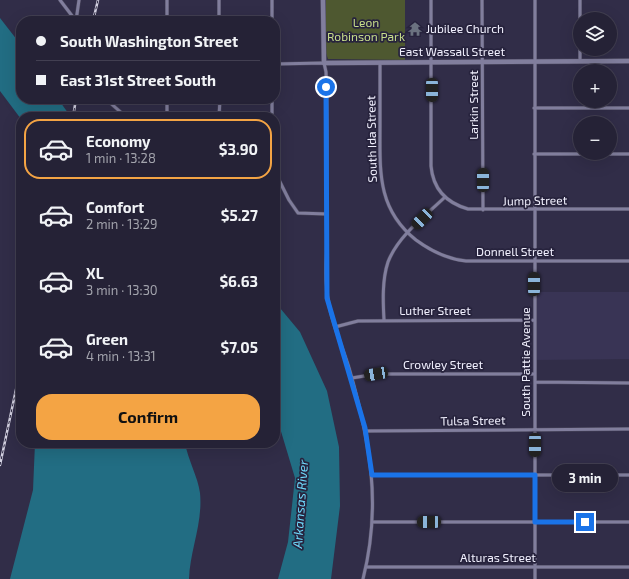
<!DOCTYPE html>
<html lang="en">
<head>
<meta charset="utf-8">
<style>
	:root { --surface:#252236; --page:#312f42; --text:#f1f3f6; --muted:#a3a4ad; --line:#423f51; --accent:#f4a444 }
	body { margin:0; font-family:"Exo 2",sans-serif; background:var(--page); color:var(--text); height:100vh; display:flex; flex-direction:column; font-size:15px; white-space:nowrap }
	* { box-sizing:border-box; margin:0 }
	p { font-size:13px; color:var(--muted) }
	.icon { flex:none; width:22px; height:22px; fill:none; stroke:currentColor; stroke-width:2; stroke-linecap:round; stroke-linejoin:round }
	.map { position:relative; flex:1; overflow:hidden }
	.details { position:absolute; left:16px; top:112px; width:264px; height:336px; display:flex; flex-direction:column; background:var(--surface); border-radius:16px; box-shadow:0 4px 16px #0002,0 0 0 1px var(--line) }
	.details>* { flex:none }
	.guide { position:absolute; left:16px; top:16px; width:264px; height:88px; border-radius:16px; box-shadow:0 4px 16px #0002,0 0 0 1px var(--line); display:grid; align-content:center; height:88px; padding:0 20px; background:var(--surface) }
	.tools { position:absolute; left:573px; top:12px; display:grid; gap:8px }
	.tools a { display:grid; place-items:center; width:44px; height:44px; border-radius:50%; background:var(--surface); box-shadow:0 4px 16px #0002,0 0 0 1px var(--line); font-size:20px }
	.end { position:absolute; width:18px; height:18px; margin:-9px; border:5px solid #1a73e8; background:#fff; box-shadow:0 0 0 2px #fff }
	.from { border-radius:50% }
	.bubble { position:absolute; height:28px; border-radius:14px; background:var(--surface); box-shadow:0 4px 16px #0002,0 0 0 1px var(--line); font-size:13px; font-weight:700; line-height:28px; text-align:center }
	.car { position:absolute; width:12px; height:24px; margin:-12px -6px; border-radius:5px; box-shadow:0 0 3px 1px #0007; background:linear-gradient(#222 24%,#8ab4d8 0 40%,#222 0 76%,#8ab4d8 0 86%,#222 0) }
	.guide b { display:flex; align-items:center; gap:14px; height:38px; font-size:15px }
	.guide b+b { border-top:1px solid var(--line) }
	.guide i { width:10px; height:10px; background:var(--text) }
	ul { padding:7px 0 0; list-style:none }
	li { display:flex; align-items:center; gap:12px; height:60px; margin:0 8px 6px; padding:0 12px; border:2px solid transparent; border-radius:16px }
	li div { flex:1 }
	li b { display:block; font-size:15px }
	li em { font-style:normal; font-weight:700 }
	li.on { border-color:var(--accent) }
	li>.icon { width:36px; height:36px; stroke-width:1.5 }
	.action { display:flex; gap:8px; margin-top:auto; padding:8px 20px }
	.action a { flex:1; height:46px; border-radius:16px; background:var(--accent); color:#111; font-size:16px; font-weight:700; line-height:46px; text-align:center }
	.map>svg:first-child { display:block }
	.built { fill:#393455 }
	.green { fill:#4e5830 }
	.water { fill:#226d83 }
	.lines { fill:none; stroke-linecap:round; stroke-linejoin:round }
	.street-casing { stroke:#4d4a5f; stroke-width:4 }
	.secondary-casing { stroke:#4d4a5f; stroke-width:5.5 }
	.street { stroke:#817e9d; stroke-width:3 }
	.secondary { stroke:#817e9d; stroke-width:4.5 }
	.rail-casing { stroke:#d4d2e2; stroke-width:2.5 }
	.rail { stroke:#27233d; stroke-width:1; stroke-dasharray:3; stroke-linecap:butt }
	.route { stroke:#1a73e8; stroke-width:5 }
	.labels { text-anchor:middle; stroke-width:3.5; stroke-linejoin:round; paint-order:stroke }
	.park-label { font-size:12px; fill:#c7dd8a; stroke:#27233d }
	.poi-label { font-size:12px; fill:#f1f0fe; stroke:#27233d; text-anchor:start }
	.street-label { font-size:12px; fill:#f1f0fe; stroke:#27233d }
	.water-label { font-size:13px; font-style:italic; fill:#6fdafc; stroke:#27233d }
</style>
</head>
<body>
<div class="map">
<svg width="629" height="579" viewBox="0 0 629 579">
	<rect width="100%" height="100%" fill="#312d48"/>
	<path class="built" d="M536,292h93v67l-93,1z"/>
	<path class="green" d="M326,0h79v60l-77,-1 -2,-6z"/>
	<path class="water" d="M0,18l21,27v54h37l13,18h-50v2l-21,-28z
		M275,302l25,30 27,59 12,56 1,59 -9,73h-53l10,-37 7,-64 -15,-50 -5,-9z
		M35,443h150c3,17 13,34 15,50 3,30 -10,57 -11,86h-179l23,-89z"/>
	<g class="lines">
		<defs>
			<path id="street" d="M60,0l16,21
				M167,0v21
				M219,0v21
				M272,0v21
				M431,0v166c2,23 16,37 37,43h161
				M482,0l1,210
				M535,0v579
				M580,0v61
				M76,21l3,-21
				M380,63c0,21 0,42 0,64 0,44 -3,82 36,113 15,11 31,19 50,21h163
				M275,64l49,-1 2,9c2,55 0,109 1,163 0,21 -3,44 1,64 3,23 14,46 21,69 21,73 33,136 14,211
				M106,99l20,18
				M167,99v18
				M534,108h95
				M219,117l1,-18
				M272,117v-18
				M534,154h95
				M275,172l14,28 9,13 29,1
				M384,320c-1,-18 -2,-40 4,-58 10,-26 37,-46 56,-64
				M335,327l23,-6 177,-1
				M352,378l24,-4h159
				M535,382l94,1
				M366,431l263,-2
				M373,475h256
				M372,522h257
				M366,567h263"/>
			<path id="secondary" d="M323,0l1,63 305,-2"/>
		</defs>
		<use href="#street" class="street-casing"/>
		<use href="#secondary" class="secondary-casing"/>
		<use href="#street" class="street"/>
		<use href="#secondary" class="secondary"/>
		<defs>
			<path id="rail" d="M93,21l5,-21
				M73,117l3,-18
				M0,465l21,-99"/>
		</defs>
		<use href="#rail" class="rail-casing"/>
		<use href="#rail" class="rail"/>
	</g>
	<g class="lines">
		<path class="route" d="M326,87l1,211 38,130 7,47h163v47h50"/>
	</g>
	<defs>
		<symbol id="temple-bare" viewBox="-9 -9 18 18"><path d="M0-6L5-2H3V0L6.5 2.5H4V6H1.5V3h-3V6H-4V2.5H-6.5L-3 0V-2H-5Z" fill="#6b7280" stroke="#27233d" stroke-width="2.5" paint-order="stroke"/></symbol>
	</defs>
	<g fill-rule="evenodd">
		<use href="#temple-bare" x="405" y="19" width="20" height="20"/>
	</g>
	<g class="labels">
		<g class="park-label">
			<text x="366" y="27">Leon<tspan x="366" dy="14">Robinson Park</tspan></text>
		</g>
		<g class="poi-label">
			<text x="426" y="33">Jubilee Church</text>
		</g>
		<g class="street-label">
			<text x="452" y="56">East Wassall Street</text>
			<text transform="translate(474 105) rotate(-90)" y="4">Larkin Street</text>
			<text transform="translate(372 139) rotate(-91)" y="4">South Ida Street</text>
			<text transform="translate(535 201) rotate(-1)" y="4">Jump Street</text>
			<text x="515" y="256">Donnell Street</text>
			<text x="435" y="315">Luther Street</text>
			<text transform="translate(526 362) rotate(-90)" y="4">South Pattie Avenue</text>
			<text x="443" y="369">Crowley Street</text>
			<text transform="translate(473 421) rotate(-1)" y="4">Tulsa Street</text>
			<text x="498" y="562">Alturas Street</text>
		</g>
		<g class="water-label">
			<text transform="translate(300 504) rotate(-86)" y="5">Arkansas River</text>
		</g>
	</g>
</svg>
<div class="tools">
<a><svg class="icon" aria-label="layers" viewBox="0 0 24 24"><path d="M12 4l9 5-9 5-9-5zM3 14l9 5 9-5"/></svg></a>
<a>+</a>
<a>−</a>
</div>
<i class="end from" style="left:326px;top:87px"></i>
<i class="end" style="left:585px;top:522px"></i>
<div class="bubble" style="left:552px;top:464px;width:66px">3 min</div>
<i class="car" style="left:432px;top:90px;rotate:180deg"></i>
<i class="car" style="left:483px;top:180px;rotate:0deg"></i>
<i class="car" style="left:422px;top:219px;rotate:225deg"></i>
<i class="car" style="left:534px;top:284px;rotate:0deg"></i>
<i class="car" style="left:376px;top:374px;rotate:260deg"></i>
<i class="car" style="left:535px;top:445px;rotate:180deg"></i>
<i class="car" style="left:429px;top:522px;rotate:270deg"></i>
<div class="guide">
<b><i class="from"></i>South Washington Street</b>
<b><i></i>East 31st Street South</b>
</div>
<section class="details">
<ul>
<li class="on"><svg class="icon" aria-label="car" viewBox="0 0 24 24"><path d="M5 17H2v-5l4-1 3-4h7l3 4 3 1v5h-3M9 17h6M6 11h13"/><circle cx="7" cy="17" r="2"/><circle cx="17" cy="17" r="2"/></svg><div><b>Economy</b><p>1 min · 13:28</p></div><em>$3.90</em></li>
<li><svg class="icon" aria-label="car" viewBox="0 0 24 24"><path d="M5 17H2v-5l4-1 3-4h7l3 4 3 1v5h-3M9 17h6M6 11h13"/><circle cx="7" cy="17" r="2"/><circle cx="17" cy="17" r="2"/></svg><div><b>Comfort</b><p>2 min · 13:29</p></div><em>$5.27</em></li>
<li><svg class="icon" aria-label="car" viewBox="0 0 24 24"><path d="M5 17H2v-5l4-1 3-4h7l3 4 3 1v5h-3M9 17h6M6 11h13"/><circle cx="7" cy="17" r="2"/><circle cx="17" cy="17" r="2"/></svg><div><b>XL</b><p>3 min · 13:30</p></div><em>$6.63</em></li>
<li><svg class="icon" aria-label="car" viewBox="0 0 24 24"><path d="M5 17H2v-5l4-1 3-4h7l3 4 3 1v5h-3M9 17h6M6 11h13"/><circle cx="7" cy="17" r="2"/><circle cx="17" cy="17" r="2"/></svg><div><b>Green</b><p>4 min · 13:31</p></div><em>$7.05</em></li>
</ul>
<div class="action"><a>Confirm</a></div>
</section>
</div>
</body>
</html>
